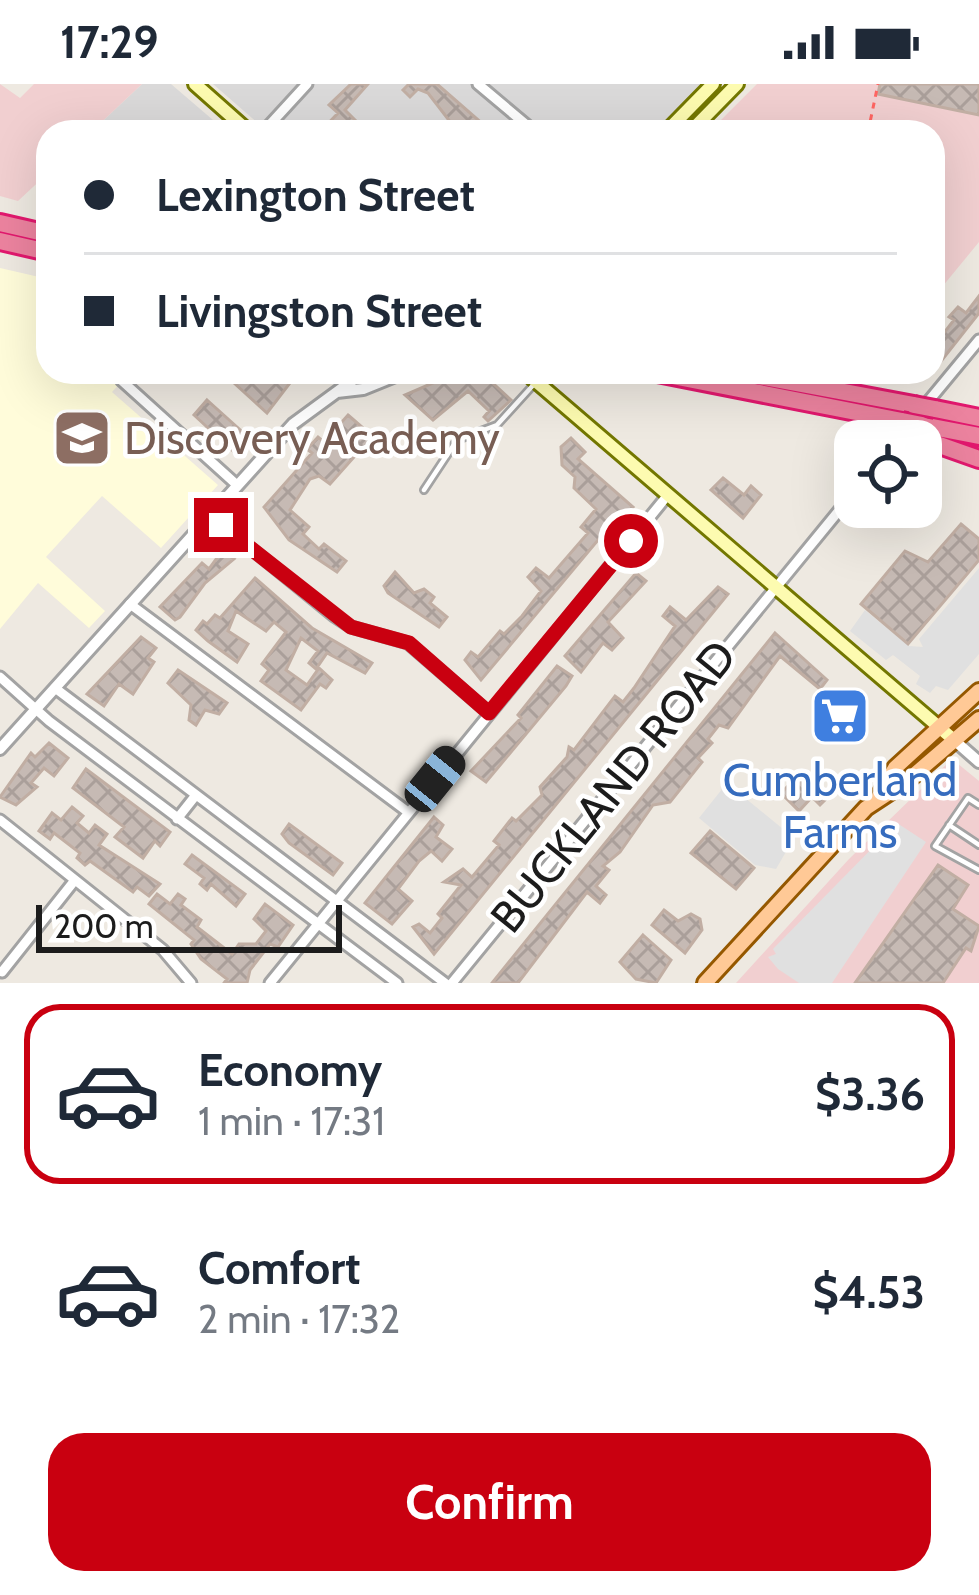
<!DOCTYPE html>
<html lang="en">
<head>
<meta charset="utf-8">
<style>
	:root { --surface:#fff; --page:#f2f2f3; --text:#1f2937; --muted:#747a83; --line:#e0e1e3; --accent:#c90010 }
	body { margin:0; font-family:Cabin,sans-serif; background:var(--page); color:var(--text); height:100vh; display:flex; flex-direction:column; font-size:45px; white-space:nowrap }
	* { box-sizing:border-box; margin:0 }
	p { font-size:39px; color:var(--muted) }
	.icon { flex:none; width:66px; height:66px; fill:none; stroke:currentColor; stroke-width:2; stroke-linecap:round; stroke-linejoin:round }
	.map { position:relative; height:899px; overflow:hidden }
	.panel { display:flex; flex-direction:column; background:var(--surface); flex:1 }
	.panel>* { flex:none }
	.guide { position:absolute; left:36px; top:36px; width:909px; height:264px; border-radius:36px; box-shadow:0 12px 48px #0002; display:grid; align-content:center; height:264px; padding:0 48px; background:var(--surface) }
	.tools { position:absolute; left:834px; top:336px; display:grid; gap:24px }
	.tools a { display:grid; place-items:center; width:108px; height:108px; border-radius:24px; background:var(--surface); box-shadow:0 12px 48px #0002; font-size:60px }
	.scale { position:absolute; left:36px; bottom:30px; width:306px; box-sizing:border-box; padding-left:12px; border:6px solid #1c1c1c; border-top:0; font-size:33px; line-height:42px; white-space:nowrap; color:#1c1c1c; -webkit-text-stroke:9px #fff; paint-order:stroke }
	.end { position:absolute; width:54px; height:54px; margin:-27px; border:15px solid #c90010; background:#fff; box-shadow:0 0 0 6px #fff }
	.from { border-radius:50% }
	.car { position:absolute; width:36px; height:72px; margin:-36px -18px; border-radius:15px; box-shadow:0 0 9px 3px #0007; background:linear-gradient(#222 24%,#8ab4d8 0 40%,#222 0 76%,#8ab4d8 0 86%,#222 0) }
	.guide b { display:flex; align-items:center; gap:42px; height:114px; font-size:45px }
	.guide b+b { border-top:3px solid var(--line) }
	.guide i { width:30px; height:30px; background:var(--text) }
	ul { padding:21px 0 0; list-style:none }
	li { display:flex; align-items:center; gap:36px; height:180px; margin:0 24px 18px; padding:0 24px; border:6px solid transparent; border-radius:36px }
	li div { flex:1 }
	li b { display:block; font-size:45px }
	li em { font-style:normal; font-weight:800 }
	li.current { border-color:var(--accent) }
	li>.icon { width:108px; height:108px; stroke-width:1.5 }
	.action { display:flex; gap:24px; margin-top:auto; padding:24px 48px }
	.action a { flex:1; height:138px; border-radius:36px; background:var(--accent); color:#fff; font-size:48px; font-weight:800; line-height:138px; text-align:center }
	.status { display:flex; justify-content:space-between; align-items:center; height:84px; padding:0 60px; background:var(--surface); direction:ltr }
	.status svg { height:33px; fill:currentColor }
	.map>svg:first-child { display:block }
	.residential { fill:#dad9d9 }
	.commercial { fill:#f1cfd0 }
	.education { fill:#fffcda }
	.parking { fill:#e0e0e0 }
	.building { fill:url(#building-cross-hatch); stroke:#c1aea3; stroke-width:3 }
	.lines { fill:none; stroke-linecap:round; stroke-linejoin:round }
	.service-casing { stroke:#a3a3a3; stroke-width:10 }
	.minor-casing { stroke:#a3a3a3; stroke-width:15 }
	.tertiary-casing { stroke:#a3a3a3; stroke-width:16 }
	.secondary-casing { stroke:#737700; stroke-width:18 }
	.primary-casing { stroke:#955800; stroke-width:20 }
	.motorway-casing { stroke:#e2186e; stroke-width:22 }
	.path { stroke:#ff6562; stroke-width:3; stroke-dasharray:6 6; stroke-linecap:butt }
	.service { stroke:#fff; stroke-width:4.5 }
	.minor { stroke:#fff; stroke-width:9 }
	.tertiary { stroke:#fff; stroke-width:10 }
	.secondary { stroke:#fdfbb0; stroke-width:12 }
	.primary { stroke:#ffc996; stroke-width:14 }
	.motorway { stroke:#ec839f; stroke-width:16 }
	.motorway-bridge-casing { stroke:#e2186e; stroke-width:22; stroke-linecap:butt }
	.motorway-bridge { stroke:#ec839f; stroke-width:16 }
	.route { stroke:#c90010; stroke-width:15 }
	.labels { text-anchor:middle; stroke-width:9; stroke-linejoin:round; paint-order:stroke }
	.education-label { font-size:45px; fill:#785e54; stroke:#fff; text-anchor:start }
	.shop-label { font-size:45px; fill:#366cbe; stroke:#fff }
	.street-label { font-size:45px; fill:#1c1c1c; stroke:#fff }
</style>
</head>
<body>
<div class="status"><b>17:29</b><svg viewBox="0 0 49 12"><path d="M0 12V9h3v3zM5 12V6h3v6zM10 12V3h3v9zM15 12V0h3v12zM26 1h20v11H26zM47 4h2v5h-2z"/></svg></div>
<div class="map">
<svg width="979" height="899" viewBox="0 0 979 899">
	<defs>
		<pattern id="building-cross-hatch" width="8" height="8" patternUnits="userSpaceOnUse" patternTransform="scale(3)"><rect width="8" height="8" fill="#c6bab4"/><path d="M0 0l8 8M0 8l8-8" fill="none" stroke="#aa9f9a"/></pattern>
	</defs>
	<rect width="100%" height="100%" fill="#eee9e1"/>
	<path class="residential" d="M142,0h29l56,48h-136z
		M213,0h491l-47,48h-389z"/>
	<path class="commercial" d="M0,0l20,14 14,-14h108l-51,48h-43v41l-30,28 -18,-5z
		M757,0h222v158l-46,56v-166h-224z
		M952,675l27,22v202h-243l113,-124z"/>
	<path class="education" d="M0,184l48,11v93h83l-19,20 106,93 -57,63 -59,-52 -56,61 59,54 -16,17 -51,-45 -38,46z"/>
	<path class="parking" d="M979,484v86l-31,36 -12,-4 -6,7 -14,-9 4,-8 -27,-21 -7,5 -36,-29 15,-21 44,36 14,1 -4,-8z
		M723,704h10l61,50 -18,31 -21,-4 -56,-47z
		M897,739l29,19 -94,141h-33l-21,-14 -10,-12 8,-3 -3,-5z"/>
	<path class="building" d="M351,0h17l-23,26 10,10 -11,12h-24l18,-19 -9,-8z
		M409,0h28l55,48h-34l-30,-39 -10,-4 -8,8 -7,-7z
		M880,0h99v31l-101,-21z
		M979,212v17l-41,52 -5,-18 21,-27 -5,-3 9,-10 8,6z
		M222,288h56l12,11 -23,30z
		M458,288l28,5 25,23 -23,21 -4,-4 5,-6 -21,-20 -35,29 -28,-25z
		M207,316l40,36 -14,15 -39,-36z
		M348,331l30,26 -10,12 -6,-5 -32,36 -11,-8 -9,3 -20,31 19,17 -6,7 16,15 5,-5 22,17 -9,11 -48,-32 -25,-33 48,-54 -5,-4 11,-12 6,5z
		M571,354l14,14 -7,7 55,48 -35,33 -117,140 -16,-20 6,-8 7,5 22,-26 4,3 18,-18 19,-25 -13,-14 8,-9 13,10 39,-45 -7,-6 15,-18 -22,-21 1,-11 -13,-12 -1,-18z
		M723,394l21,17 7,-9 10,9 -18,23 -32,-28z
		M961,440l18,15v21l-71,84 -47,-40 44,-53 23,11z
		M222,467l12,8 -29,24 -25,34 -5,3 -15,-13 42,-44 7,6z
		M395,488l19,21 10,-4 10,8 -4,6 17,14 -8,10 -51,-34 -4,-7z
		M636,489l10,8 -38,41 15,16 -11,12 -9,-7 -22,29 -16,-16z
		M255,494l57,50 60,35 -7,10 -38,-20 -11,16 -7,-6 9,-12 -17,-13 -15,32 21,15 12,-17 13,12 -6,8 -6,-4 -19,26 -40,-29 8,-11 -7,-6 24,-32 -12,-10 -8,9 -30,-20 -8,20 20,13 -11,18 -29,-21 -12,-11 7,-9 4,3 8,-9 5,3z
		M718,503l10,7 -294,360 -21,-27 6,-3 11,9 12,-15 -4,-4 23,-29 -17,-3 19,-13 9,8 27,-32 -5,-4 18,-23 4,3 26,-26 -2,-8 27,-30 2,-10 5,3 41,-54 8,6 11,-14 41,-62 -12,-10 7,-9 16,13z
		M775,549l52,47 -7,9 -40,-33 -52,72 -9,-3 -11,14 4,4 -14,15 4,4 -32,40 -17,3 -33,47 -17,14 6,4 -13,16 10,9 -6,8 -13,-11 -69,91h-26z
		M141,553l15,11 -8,10 6,4 -21,32 -14,-10 -15,22 -17,-12z
		M557,582l15,10 -6,10 -80,96 -15,-11 50,-53 -3,-3z
		M178,586l49,33 -8,11 -14,-4 -9,15 -7,-5 2,-15 -23,-22z
		M841,612l16,17 -20,21 -16,-14z
		M49,659l19,15 -14,18 -10,-8 -13,15 6,4 -21,18 -16,-8 31,-44 4,4z
		M86,685l84,63 -10,14 -5,-5 -12,17 -28,-21 9,-10 -51,-39z
		M802,688l26,25 -8,8 -8,-8 -13,14 -18,-18z
		M72,723l11,9 -6,7 12,10 6,-8 12,9 -8,11 61,39 -11,12 -12,-9 -4,5 -43,-31 -5,4 -8,-7 3,-5 -26,-20 -4,6 -11,-8 13,-18 9,7z
		M434,733l9,8 -7,12 16,12 -10,12 -11,-10 -12,10 -21,28 14,12 -20,23 -27,-21z
		M289,740l53,39 -9,12 -44,-32 -7,-9z
		M710,747l44,37 -18,21 -45,-36z
		M192,771l53,39 -9,12 -25,-22 -4,6 -7,-6 4,-6 -19,-14z
		M938,781l30,20 -15,24 26,17 -8,25 -5,-3 -23,35h-88z
		M157,810l13,10 8,-10 7,5 -4,6 20,15 -4,7 35,27 7,-10h17l10,-13 -12,-12 11,-15 28,21 -15,22 -8,-3 -20,26 -3,13h-23l3,-4 -26,-20 -10,-15 3,-4 -45,-36z
		M664,826l14,11 13,-7 9,5 2,11 -17,23 -33,-28z
		M643,851l28,25 -15,23 -20,-4 -16,-17z"/>
	<g class="lines">
		<defs>
			<path id="service" d="M424,406l33,-50 40,-15 39,-43
				M979,721l-11,-7 -33,48 44,24
				M949,741l30,20"/>
			<path id="minor" d="M478,0l57,48
				M263,48l44,-48
				M121,296l116,105
				M922,325l57,-69
				M210,431l124,101 17,11 57,16 81,70
				M130,520l278,208
				M0,593l49,44 348,262
				M55,604l390,295
				M177,735l19,-24
				M0,736l163,130 28,33
				M2,888l73,-92
				M270,899l397,-487
				M452,899l403,-492"/>
			<path id="tertiary" d="M337,308l26,-3 42,-17
				M954,656l25,22
				M0,665l293,-325 71,-52"/>
			<path id="secondary" d="M195,0l54,48
				M666,48l47,-48
				M690,48l47,-48
				M525,288l429,368"/>
			<path id="primary" d="M879,712l16,-28 84,-77
				M705,899l161,-175 41,-27 72,-62"/>
			<path id="motorway" d="M0,139l48,11
				M0,157l48,11
				M652,288l250,49
				M737,288l177,33
				M935,325l44,9
				M922,341l57,11
				M914,352l65,23"/>
		</defs>
		<use href="#service" class="service-casing"/>
		<use href="#minor" class="minor-casing"/>
		<use href="#tertiary" class="tertiary-casing"/>
		<use href="#secondary" class="secondary-casing"/>
		<use href="#primary" class="primary-casing"/>
		<use href="#motorway" class="motorway-casing"/>
		<path class="path" d="M860,48l9,-10
			M868,48l10,-48"/>
		<use href="#service" class="service"/>
		<use href="#minor" class="minor"/>
		<use href="#tertiary" class="tertiary"/>
		<use href="#secondary" class="secondary"/>
		<use href="#primary" class="primary"/>
		<use href="#motorway" class="motorway"/>
		<defs>
			<path id="motorway-bridge" d="M914,321l21,4
				M902,337l20,4
				M894,346l20,6"/>
		</defs>
		<use href="#motorway-bridge" class="motorway-bridge-casing"/>
		<use href="#motorway-bridge" class="motorway-bridge"/>
	</g>
	<g class="lines">
		<path class="route" d="M221,441l130,102 58,16 80,70 142,-172"/>
	</g>
	<defs>
		<symbol id="school-square" viewBox="-11 -11 22 22"><rect x="-9" y="-9" width="18" height="18" rx="4" fill="#8d6e63" stroke="#fff"/><path d="M0-5L7-2L0 1L-7-2ZM-4 1L0 2.5L4 1V4Q0 6-4 4Z" fill="#fff"/></symbol>
		<symbol id="supermarket-square" viewBox="-11 -11 22 22"><rect x="-9" y="-9" width="18" height="18" rx="4" fill="#3f7fe0" stroke="#fff"/><path d="M-6-5.5h2.5l.6 2H6L4.5 2H-2.5L-4.4-4H-6ZM-1.5 3.2a1.3 1.3 0 1 0 .1 0ZM3 3.2a1.3 1.3 0 1 0 .1 0Z" fill="#fff"/></symbol>
	</defs>
	<g fill-rule="evenodd">
		<use href="#school-square" x="49" y="321" width="66" height="66"/>
		<use href="#supermarket-square" x="807" y="599" width="66" height="66"/>
	</g>
	<g class="labels">
		<g class="education-label">
			<text x="124" y="370">Discovery Academy</text>
		</g>
		<g class="shop-label">
			<text x="840" y="712">Cumberland<tspan x="840" dy="52">Farms</tspan></text>
		</g>
		<g class="street-label">
			<text transform="translate(613 702) rotate(-51)" y="16">BUCKLAND ROAD</text>
		</g>
	</g>
</svg>
<div class="tools">
<a><svg class="icon" aria-label="locate" viewBox="0 0 24 24"><circle cx="12" cy="12" r="6"/><path d="M12 2v4M12 18v4M2 12h4M18 12h4"/></svg></a>
</div>
<div class="scale">200 m</div>
<i class="end from" style="left:631px;top:457px"></i>
<i class="end" style="left:221px;top:441px"></i>
<i class="car" style="left:435px;top:695px;rotate:39deg"></i>
<div class="guide">
<b><i class="from"></i>Lexington Street</b>
<b><i></i>Livingston Street</b>
</div>
</div>
<section class="panel">
<ul>
<li class="current"><svg class="icon" aria-label="car" viewBox="0 0 24 24"><path d="M5 17H2v-5l4-1 3-4h7l3 4 3 1v5h-3M9 17h6M6 11h13"/><circle cx="7" cy="17" r="2"/><circle cx="17" cy="17" r="2"/></svg><div><b>Economy</b><p>1 min · 17:31</p></div><em>$3.36</em></li>
<li><svg class="icon" aria-label="car" viewBox="0 0 24 24"><path d="M5 17H2v-5l4-1 3-4h7l3 4 3 1v5h-3M9 17h6M6 11h13"/><circle cx="7" cy="17" r="2"/><circle cx="17" cy="17" r="2"/></svg><div><b>Comfort</b><p>2 min · 17:32</p></div><em>$4.53</em></li>
</ul>
<div class="action"><a>Confirm</a></div>
</section>
</body>
</html>
